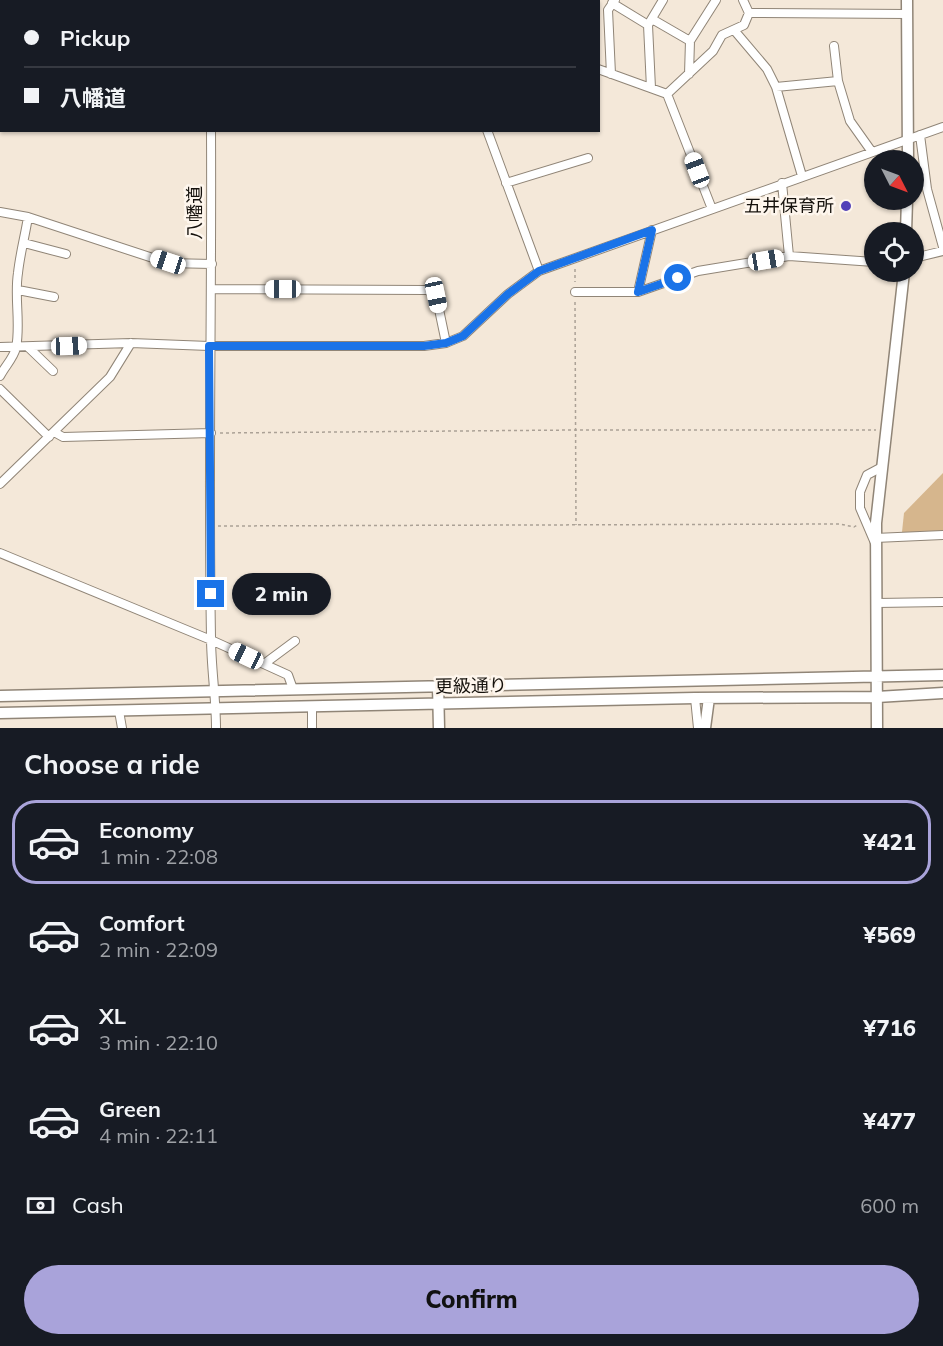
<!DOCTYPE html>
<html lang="en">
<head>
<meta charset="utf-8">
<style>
	:root { --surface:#171b24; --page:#20242c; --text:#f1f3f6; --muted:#9ea1a6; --line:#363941; --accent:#a9a3da }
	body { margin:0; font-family:Mulish,"Noto Sans JP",sans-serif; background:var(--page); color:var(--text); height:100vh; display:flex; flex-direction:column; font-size:22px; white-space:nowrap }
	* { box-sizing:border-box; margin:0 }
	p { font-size:20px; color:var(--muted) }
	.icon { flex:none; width:33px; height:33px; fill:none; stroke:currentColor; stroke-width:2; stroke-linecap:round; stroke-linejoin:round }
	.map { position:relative; height:728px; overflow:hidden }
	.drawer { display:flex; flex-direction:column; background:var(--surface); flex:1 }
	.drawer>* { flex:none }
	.guide { position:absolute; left:0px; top:0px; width:600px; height:132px; box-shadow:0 2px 4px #0004; display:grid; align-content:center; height:132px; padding:0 24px; background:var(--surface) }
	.needle { width:39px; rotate:132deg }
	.buttons { position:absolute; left:864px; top:150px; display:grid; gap:12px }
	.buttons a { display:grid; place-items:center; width:60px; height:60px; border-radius:50%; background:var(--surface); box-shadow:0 2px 4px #0004; font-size:30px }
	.end { position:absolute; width:27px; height:27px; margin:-14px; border:8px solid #1a73e8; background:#fff; box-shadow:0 0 0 3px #fff }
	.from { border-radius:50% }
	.bubble { position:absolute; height:42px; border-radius:21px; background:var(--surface); box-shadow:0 2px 4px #0004; font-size:20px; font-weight:800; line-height:42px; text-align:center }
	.car { position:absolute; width:18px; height:36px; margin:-18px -9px; border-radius:8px; box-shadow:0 0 4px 2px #0007; background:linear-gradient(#fff 24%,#345 0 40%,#fff 0 76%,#345 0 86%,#fff 0) }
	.guide b { display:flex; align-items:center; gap:21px; height:57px; font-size:22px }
	.guide b+b { border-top:2px solid var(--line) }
	.guide i { width:15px; height:15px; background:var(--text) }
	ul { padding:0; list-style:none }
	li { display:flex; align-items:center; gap:18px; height:84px; margin:0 12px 9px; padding:0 12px; border:3px solid transparent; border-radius:24px }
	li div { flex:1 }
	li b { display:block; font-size:22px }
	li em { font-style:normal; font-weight:800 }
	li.active { border-color:var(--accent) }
	li>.icon { width:54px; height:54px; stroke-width:1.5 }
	h2 { padding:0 24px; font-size:27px; line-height:72px }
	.pay { display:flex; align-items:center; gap:15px; height:66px; padding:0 24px; font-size:22px }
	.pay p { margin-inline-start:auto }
	.action { display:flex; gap:12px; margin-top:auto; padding:12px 24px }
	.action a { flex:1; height:69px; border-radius:36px; background:var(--accent); color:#111; font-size:24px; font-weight:800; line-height:69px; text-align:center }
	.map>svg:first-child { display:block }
	.green { fill:#d6b68d }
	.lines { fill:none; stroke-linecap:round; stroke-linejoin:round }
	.minor-casing { stroke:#908577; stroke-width:10 }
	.tertiary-casing { stroke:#908577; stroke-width:13 }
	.path { stroke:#aba196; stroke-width:1.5; stroke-dasharray:3 3; stroke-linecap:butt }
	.minor { stroke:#fff; stroke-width:8 }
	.tertiary { stroke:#fff; stroke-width:10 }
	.route { stroke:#1a73e8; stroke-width:8 }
	.poi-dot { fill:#5241b8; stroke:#fef6ed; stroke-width:2 }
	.labels { text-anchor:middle; stroke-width:5; stroke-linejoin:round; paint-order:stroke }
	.poi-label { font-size:18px; fill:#15110c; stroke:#fef6ed; text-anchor:end }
	.street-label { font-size:18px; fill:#15110c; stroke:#fef6ed }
</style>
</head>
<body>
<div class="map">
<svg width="943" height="728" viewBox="0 0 943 728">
	<rect width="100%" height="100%" fill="#f4e8d9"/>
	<path class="green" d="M943,473v60l-41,-1 2,-19z"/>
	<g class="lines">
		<defs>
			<path id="minor" d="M209,0v2
				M569,0v2
				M612,3l36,22
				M749,13l158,1
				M652,19l38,22
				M734,30l33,39 9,18 26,89
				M0,43h2
				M834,46l4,35 12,40 22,31
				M598,69l69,25 46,-43 9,-16 22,-10 5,-12 -6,-13
				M611,74l-3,-64 7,-10
				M689,74l1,-33 26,-41
				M776,87l62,-6
				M651,88l-3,-63 15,-25
				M667,94l45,115
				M211,130c1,169 -3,338 0,507 0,30 5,60 5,91
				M487,130l52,141
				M920,135l7,54 16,58
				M506,183l82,-25
				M782,183l7,73
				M0,212l28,5 140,46 44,1
				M24,243l42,11
				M914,258l29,-7
				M211,289l216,1 9,5 10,48
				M18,290l36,7
				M575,292h63l60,-21 91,-15 85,6
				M638,292l14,-62
				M0,347l131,-4 78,3h215l22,-3 17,-7 45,-42 31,-23 404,-144
				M28,347l25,24
				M0,376c5,-10 13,-17 16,-28 5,-24 -2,-51 2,-75 2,-19 7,-37 10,-56
				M0,389l49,48
				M54,432l9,5 148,-4
				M0,484l110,-107 21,-34
				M875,538l68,-3
				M875,543l-15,-35v-16l7,-17 15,-8
				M0,553l211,87 77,35 5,14
				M877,603l66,-1
				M264,664l31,-23
				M695,698l3,30
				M119,711l3,17
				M312,728v-22"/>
			<path id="tertiary" d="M907,0l1,160
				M906,232l1,-32
				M438,685l1,43
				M0,696l943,-21
				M0,713l695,-15 182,-1 66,-4
				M705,728l4,-30
				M877,728l-1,-205 28,-251"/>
		</defs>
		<use href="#minor" class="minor-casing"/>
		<use href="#tertiary" class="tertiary-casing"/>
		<path class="path" d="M575,269v13
			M575,302l1,223
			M220,433l356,-3h300
			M218,526l622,-2 14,3 3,-2"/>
		<use href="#minor" class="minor"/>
		<use href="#tertiary" class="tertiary"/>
	</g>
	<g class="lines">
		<path class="route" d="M211,594l-2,-248h215l22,-3 17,-7 45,-42 31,-23 113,-41 -14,62 40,-14"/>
	</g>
	<circle class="poi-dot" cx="846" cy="206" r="6"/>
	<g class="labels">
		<g class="poi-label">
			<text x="834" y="212">五井保育所</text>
		</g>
		<g class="street-label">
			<text transform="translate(195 213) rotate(-90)" y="6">八幡道</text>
			<text transform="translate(471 686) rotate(-1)" y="6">更級通り</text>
		</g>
	</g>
</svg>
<div class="buttons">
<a><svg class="needle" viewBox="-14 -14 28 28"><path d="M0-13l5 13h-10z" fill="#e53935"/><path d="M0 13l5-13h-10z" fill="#9ea1a6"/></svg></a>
<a><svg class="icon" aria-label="locate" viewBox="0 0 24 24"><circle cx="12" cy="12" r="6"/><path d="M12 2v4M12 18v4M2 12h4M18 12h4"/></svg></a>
</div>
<i class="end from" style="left:678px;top:278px"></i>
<i class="end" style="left:211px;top:594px"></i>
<div class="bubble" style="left:232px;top:573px;width:99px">2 min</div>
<i class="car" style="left:697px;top:170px;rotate:339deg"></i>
<i class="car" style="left:766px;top:260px;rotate:81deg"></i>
<i class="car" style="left:168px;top:262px;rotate:288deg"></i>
<i class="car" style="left:283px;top:289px;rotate:270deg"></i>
<i class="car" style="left:436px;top:295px;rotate:168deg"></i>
<i class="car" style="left:69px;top:346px;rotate:88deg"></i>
<i class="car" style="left:246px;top:656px;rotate:295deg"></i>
<div class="guide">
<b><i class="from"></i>Pickup</b>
<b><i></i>八幡道</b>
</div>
</div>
<section class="drawer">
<h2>Choose a ride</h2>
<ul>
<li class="active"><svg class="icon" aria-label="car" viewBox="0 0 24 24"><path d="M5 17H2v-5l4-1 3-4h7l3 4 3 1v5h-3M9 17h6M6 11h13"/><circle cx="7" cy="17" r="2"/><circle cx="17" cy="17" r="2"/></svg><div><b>Economy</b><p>1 min · 22:08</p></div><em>¥421</em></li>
<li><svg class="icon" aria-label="car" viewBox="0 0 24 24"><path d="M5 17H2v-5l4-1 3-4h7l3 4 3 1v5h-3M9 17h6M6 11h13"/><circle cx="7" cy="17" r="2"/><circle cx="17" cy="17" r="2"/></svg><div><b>Comfort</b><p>2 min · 22:09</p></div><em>¥569</em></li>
<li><svg class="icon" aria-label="car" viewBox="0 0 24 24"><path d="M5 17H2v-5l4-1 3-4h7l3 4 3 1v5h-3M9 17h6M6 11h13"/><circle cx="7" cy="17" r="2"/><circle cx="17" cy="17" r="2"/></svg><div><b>XL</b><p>3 min · 22:10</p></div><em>¥716</em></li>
<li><svg class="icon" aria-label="car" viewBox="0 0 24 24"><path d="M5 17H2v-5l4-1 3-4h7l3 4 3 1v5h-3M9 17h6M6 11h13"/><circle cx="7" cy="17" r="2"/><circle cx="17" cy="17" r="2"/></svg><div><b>Green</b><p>4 min · 22:11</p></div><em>¥477</em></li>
</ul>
<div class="pay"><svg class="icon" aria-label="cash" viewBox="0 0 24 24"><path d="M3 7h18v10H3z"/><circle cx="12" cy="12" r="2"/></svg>Cash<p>600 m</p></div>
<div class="action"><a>Confirm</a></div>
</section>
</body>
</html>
